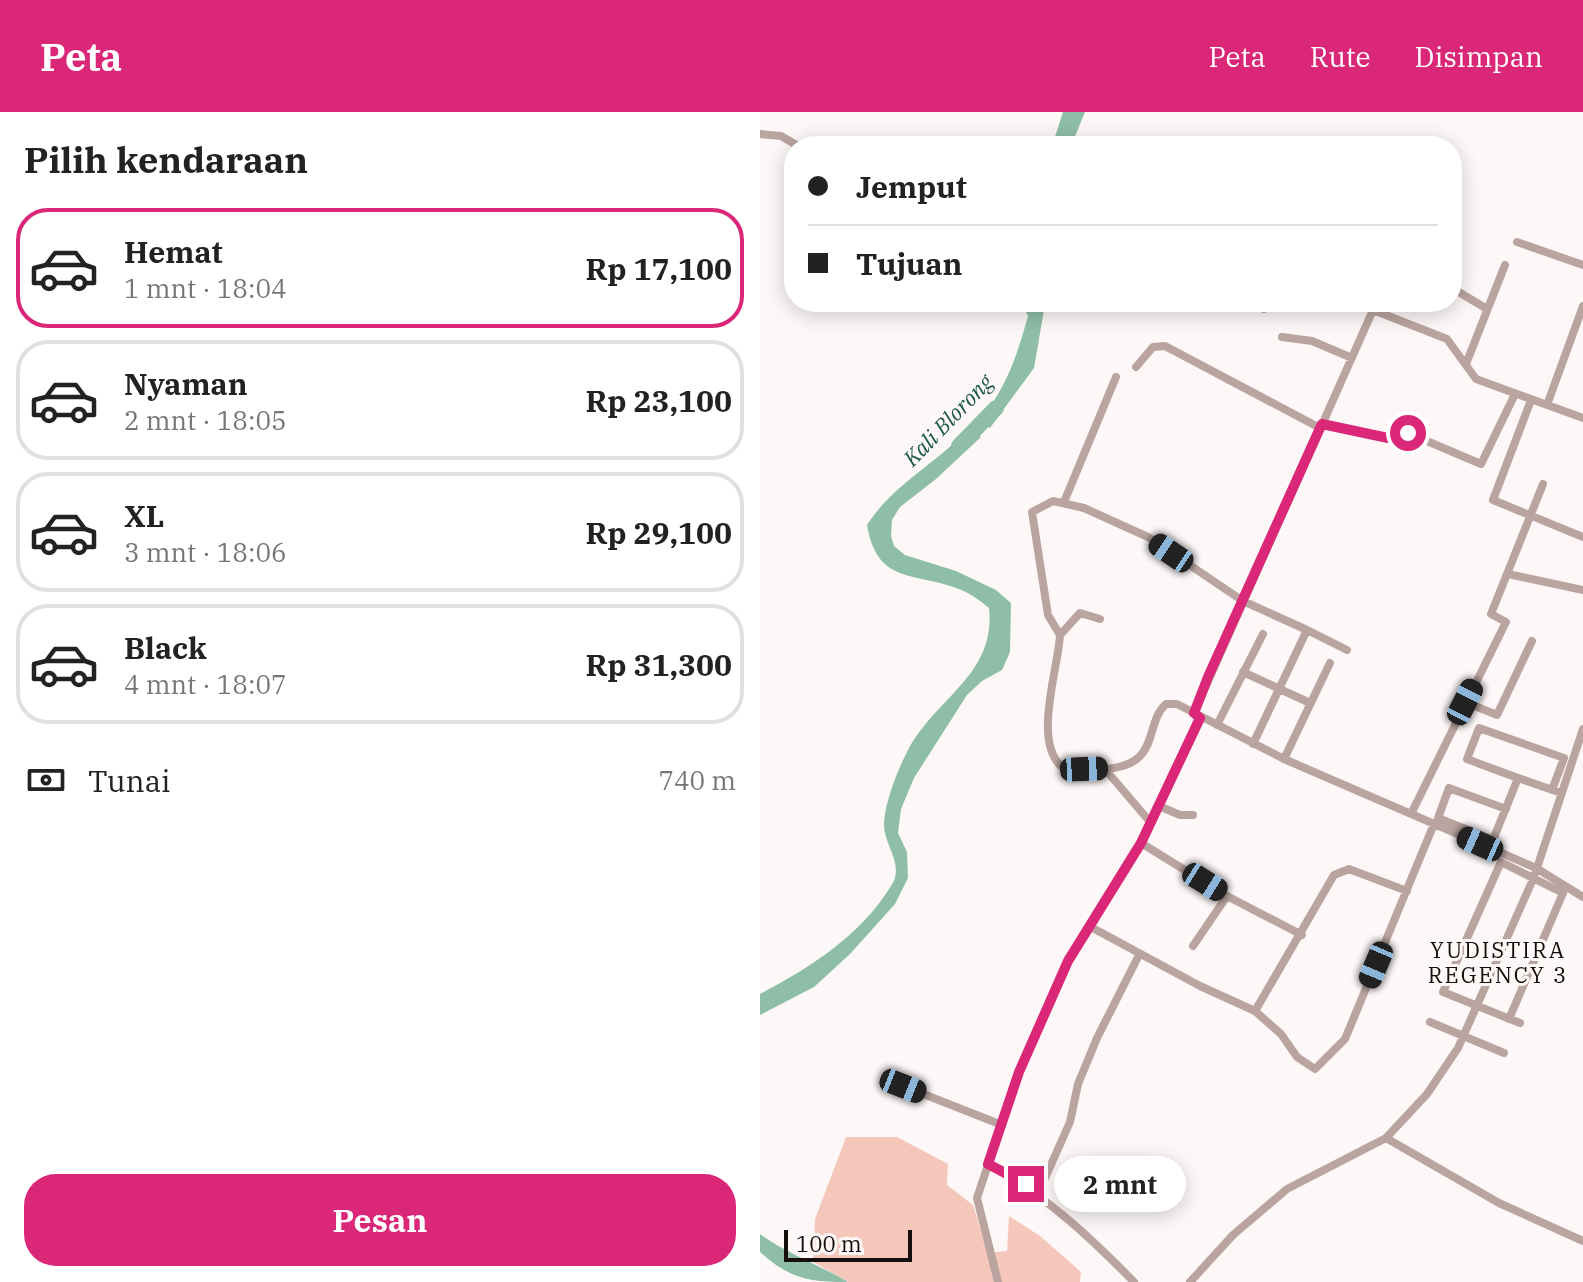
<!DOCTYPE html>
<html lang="id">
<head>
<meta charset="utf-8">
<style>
	:root { --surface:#fff; --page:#f6f6f6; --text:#222; --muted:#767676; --line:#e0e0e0; --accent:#db2777 }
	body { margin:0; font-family:"IBM Plex Serif",serif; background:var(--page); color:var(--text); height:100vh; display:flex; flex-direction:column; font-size:30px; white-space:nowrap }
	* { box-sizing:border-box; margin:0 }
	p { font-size:26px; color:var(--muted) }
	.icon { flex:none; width:44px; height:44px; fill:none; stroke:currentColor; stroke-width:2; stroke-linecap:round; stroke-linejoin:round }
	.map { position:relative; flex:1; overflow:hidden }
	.side { display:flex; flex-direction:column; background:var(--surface); width:760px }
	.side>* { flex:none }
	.top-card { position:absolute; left:24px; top:24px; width:678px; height:176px; border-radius:32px; box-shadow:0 4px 20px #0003; display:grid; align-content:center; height:176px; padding:0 24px; background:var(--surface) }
	.scale { position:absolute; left:24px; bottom:20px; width:128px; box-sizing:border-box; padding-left:8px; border:4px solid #160e0c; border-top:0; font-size:22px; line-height:28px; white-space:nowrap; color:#160e0c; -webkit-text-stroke:6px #fdf8f7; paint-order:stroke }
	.end { position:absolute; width:36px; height:36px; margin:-18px; border:10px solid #db2777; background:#fff; box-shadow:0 0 0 4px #fff }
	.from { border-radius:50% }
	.bubble { position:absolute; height:56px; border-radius:28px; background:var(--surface); box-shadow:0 4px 20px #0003; font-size:26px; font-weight:800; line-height:56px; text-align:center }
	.car { position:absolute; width:24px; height:48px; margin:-24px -12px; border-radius:10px; box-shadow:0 0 6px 2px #0007; background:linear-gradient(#222 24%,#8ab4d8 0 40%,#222 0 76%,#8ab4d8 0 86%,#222 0) }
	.top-card b { display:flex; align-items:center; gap:28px; height:76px; font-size:30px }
	.top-card b+b { border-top:2px solid var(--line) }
	.top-card i { width:20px; height:20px; background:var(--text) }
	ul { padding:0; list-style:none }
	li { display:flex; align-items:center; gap:24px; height:120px; margin:0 16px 12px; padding:0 8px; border:4px solid var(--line); border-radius:32px }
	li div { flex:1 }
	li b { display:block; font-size:30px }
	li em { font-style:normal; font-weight:800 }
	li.on { border-color:var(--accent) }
	li>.icon { width:72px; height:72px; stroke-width:1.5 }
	h2 { padding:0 24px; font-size:36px; line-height:96px }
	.pay { display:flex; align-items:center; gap:20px; height:88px; padding:0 24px; font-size:30px }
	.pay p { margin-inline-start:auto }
	.action { display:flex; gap:16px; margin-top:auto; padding:16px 24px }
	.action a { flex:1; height:92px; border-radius:32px; background:var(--accent); color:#fff; font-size:32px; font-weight:800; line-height:92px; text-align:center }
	header { display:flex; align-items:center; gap:48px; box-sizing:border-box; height:112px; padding:0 40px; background:var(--accent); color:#fff }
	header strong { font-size:38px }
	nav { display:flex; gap:44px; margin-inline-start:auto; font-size:28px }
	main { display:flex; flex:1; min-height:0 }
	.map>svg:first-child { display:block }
	.green { fill:#f5c7bb }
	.water { fill:#8ebea8 }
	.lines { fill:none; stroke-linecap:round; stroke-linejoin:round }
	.river { stroke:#8ebea8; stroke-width:16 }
	.minor { stroke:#baa49f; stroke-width:8 }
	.route { stroke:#db2777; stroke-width:10 }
	.labels { text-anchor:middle; stroke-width:6; stroke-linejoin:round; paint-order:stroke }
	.water-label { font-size:22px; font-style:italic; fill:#1d5843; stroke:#fdf8f7 }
	.neighbourhood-label { font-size:22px; letter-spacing:2px; fill:#160e0c; stroke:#fdf8f7 }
</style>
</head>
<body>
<header>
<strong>Peta</strong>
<nav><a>Peta</a><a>Rute</a><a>Disimpan</a></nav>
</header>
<main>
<section class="side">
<h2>Pilih kendaraan</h2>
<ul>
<li class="on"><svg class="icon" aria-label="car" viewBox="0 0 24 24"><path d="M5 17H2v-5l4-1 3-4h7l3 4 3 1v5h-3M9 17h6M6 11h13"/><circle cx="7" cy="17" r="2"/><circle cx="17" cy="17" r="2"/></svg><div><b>Hemat</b><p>1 mnt · 18:04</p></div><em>Rp 17,100</em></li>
<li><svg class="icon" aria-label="car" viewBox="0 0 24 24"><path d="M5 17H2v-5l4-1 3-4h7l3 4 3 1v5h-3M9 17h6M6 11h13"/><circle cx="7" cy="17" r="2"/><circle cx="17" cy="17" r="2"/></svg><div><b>Nyaman</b><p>2 mnt · 18:05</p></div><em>Rp 23,100</em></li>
<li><svg class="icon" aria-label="car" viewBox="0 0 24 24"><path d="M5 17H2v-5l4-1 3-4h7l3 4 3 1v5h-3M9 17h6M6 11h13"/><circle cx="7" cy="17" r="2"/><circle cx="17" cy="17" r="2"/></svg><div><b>XL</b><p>3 mnt · 18:06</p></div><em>Rp 29,100</em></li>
<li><svg class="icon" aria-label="car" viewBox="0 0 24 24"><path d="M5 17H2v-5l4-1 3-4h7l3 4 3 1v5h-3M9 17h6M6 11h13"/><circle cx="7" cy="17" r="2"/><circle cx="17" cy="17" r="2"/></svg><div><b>Black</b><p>4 mnt · 18:07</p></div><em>Rp 31,300</em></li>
</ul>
<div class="pay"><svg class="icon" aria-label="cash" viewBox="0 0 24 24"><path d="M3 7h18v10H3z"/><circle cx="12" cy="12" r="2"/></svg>Tunai<p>740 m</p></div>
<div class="action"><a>Pesan</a></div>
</section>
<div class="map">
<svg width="823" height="1170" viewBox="0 0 823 1170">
	<rect width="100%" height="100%" fill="#fdf8f7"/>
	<path class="green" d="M86,1025h51l51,27 -1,21 26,20 15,48 19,-2 2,-35 31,20 41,36 -1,10h-232l-35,-20 2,-43z"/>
	<path class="water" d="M303,0h22l-14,34h-19z
		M262,190h18l4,8 -10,58 -44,60 -10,-8c26,-32 37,-64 48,-104z
		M210,315l11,10 -45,42 -36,28 -8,13 -1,16 3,10 11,9 51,16 40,19 15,13 -1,49 -8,18 -20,11 -15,14 -53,83 -13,31 -3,24 9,19 1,26 -13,26 -45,50 -36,33 -54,28v-21c51,-27 100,-58 131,-108 15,-22 -9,-42 -7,-64 2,-23 13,-50 23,-70 27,-54 89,-76 82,-144 -10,-8 -20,-16 -33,-20 -43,-16 -79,-4 -89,-63 27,-42 71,-62 103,-98z
		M0,1122c28,20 58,30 88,48 -39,0 -58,-3 -88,-30z"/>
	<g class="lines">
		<path class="river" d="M199,334l37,-38"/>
		<path class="minor" d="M0,22l21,2 17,10
			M649,34l2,-5
			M757,130l66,23
			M34,140v17
			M692,176l35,21
			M490,190l14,7 5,-7
			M522,225l30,4 40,17
			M706,252l39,-99
			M376,255l17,-20 12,-1 155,82
			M771,288l-38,100 90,37
			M787,293l36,-99
			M562,312l66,14 20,-5 73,31 34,-70
			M304,390l52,-125
			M748,462l75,16
			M547,518l40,20
			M300,523l20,-22 20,6
			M483,560l67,31
			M705,590l32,13 35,-74
			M434,601l179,-403 74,29 29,40 107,39
			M457,613l46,-91
			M493,632l54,-114 -64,-29 -95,-64 -64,-29 -31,-7 -21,11 16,103 12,20c-2,35 -27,105 1,131 19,7 66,6 80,-11 13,-14 10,-38 25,-51h11l107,55 252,109 47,29
			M524,647l46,-96
			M344,656l47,55
			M792,678l12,-32 -85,-30 -12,31c32,12 63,24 95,34
			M399,694l21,9h13
			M746,697l-57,-21 -11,30 55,22 25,-62
			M651,702l95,-192 -15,-8 52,-130
			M381,731l86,53 75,39
			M329,814l111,60 55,25 26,23 16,23 18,12 30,-30 89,-215
			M433,834l34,-50
			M495,899l79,-136 15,-6 58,22
			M749,907l54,-126 -62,-31 -58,130 77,31
			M670,910l74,31
			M143,974l99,39
			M626,1026l113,65 84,38
			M228,1052c57,31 101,72 146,118
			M278,1082l32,-72 8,-38 19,-46 42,-83
			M238,1170l-21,-84 42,-126 49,-111 73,-118 59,-125
			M430,1170l43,-47 54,-46 99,-51 41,-44 31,-46 76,-171 49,-148"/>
	</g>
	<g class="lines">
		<path class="route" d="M266,1072l-38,-20 31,-92 49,-111 73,-118 59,-125 -6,-5 14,-36 112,-249 2,-4 66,14 20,-5"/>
	</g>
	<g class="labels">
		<g class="water-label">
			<text transform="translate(188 308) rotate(-46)" y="8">Kali Blorong</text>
		</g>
		<g class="neighbourhood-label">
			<text x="738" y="846">YUDISTIRA<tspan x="738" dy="25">REGENCY 3</tspan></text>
		</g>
	</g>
</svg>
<div class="scale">100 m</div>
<i class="end from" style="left:648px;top:321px"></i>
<i class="end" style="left:266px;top:1072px"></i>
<div class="bubble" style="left:294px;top:1044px;width:132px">2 mnt</div>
<i class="car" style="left:411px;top:441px;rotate:304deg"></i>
<i class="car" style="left:705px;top:590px;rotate:27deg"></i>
<i class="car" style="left:324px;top:657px;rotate:88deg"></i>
<i class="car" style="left:720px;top:732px;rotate:294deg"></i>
<i class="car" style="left:445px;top:770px;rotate:122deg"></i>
<i class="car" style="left:616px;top:853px;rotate:203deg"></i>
<i class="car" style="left:143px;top:974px;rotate:112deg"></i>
<div class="top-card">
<b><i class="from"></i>Jemput</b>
<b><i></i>Tujuan</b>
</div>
</div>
</main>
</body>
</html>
